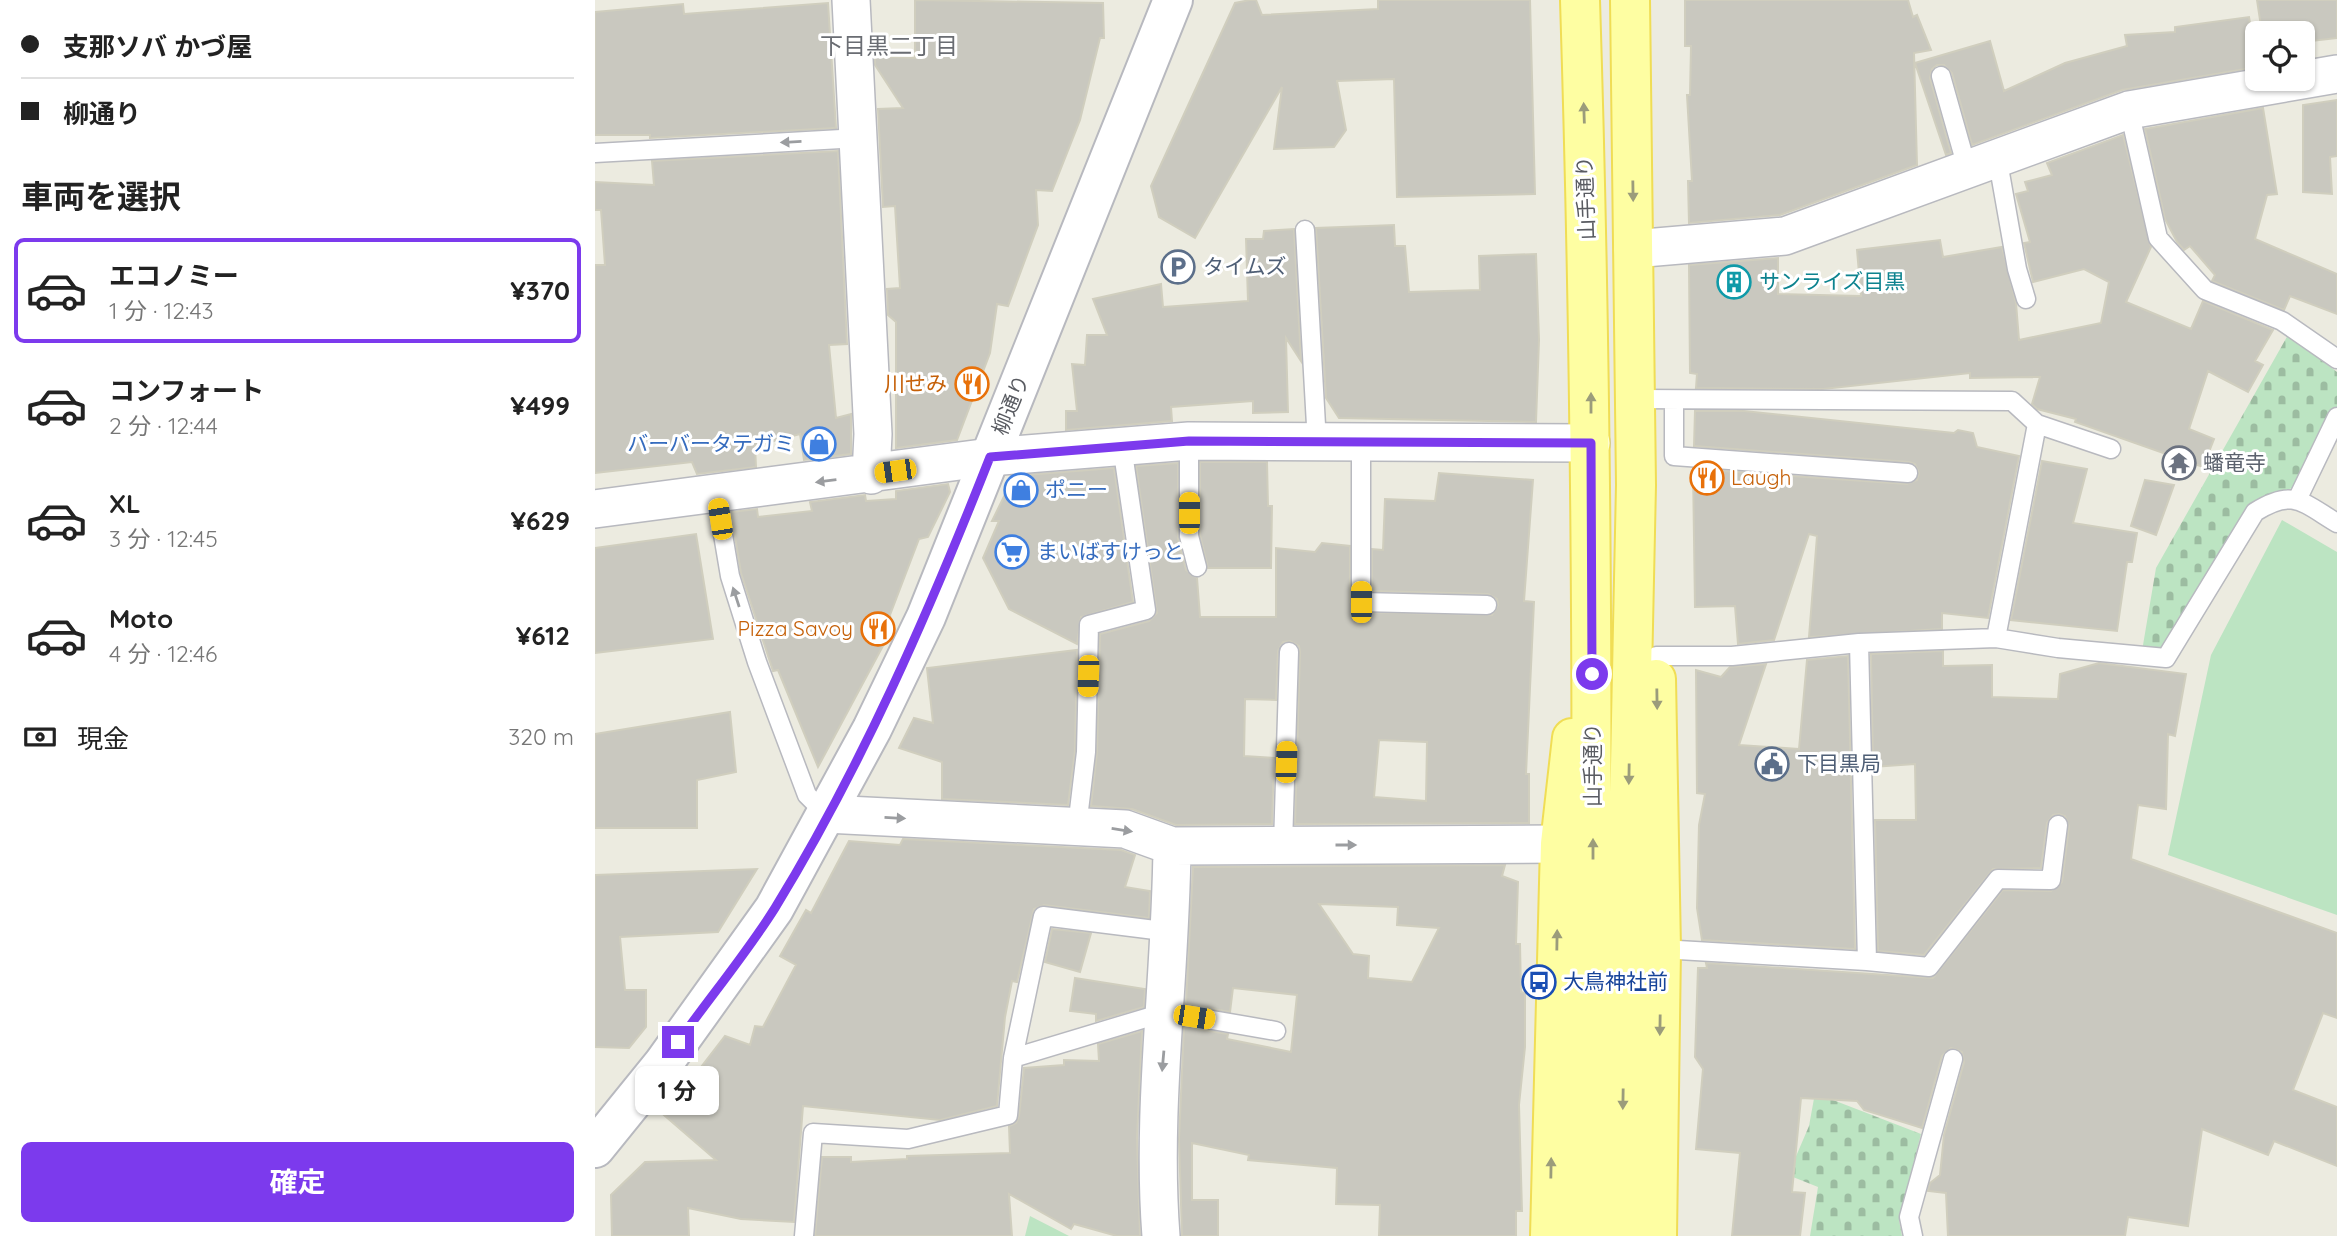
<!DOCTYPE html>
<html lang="ja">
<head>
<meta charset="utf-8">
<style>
	:root { --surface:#fff; --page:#f6f6f6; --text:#222; --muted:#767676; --line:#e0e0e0; --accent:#7c3aed }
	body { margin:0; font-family:Quicksand,"Noto Sans JP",sans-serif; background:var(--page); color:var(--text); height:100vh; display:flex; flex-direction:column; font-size:26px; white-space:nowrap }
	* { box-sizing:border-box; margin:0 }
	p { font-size:23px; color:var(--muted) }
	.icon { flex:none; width:38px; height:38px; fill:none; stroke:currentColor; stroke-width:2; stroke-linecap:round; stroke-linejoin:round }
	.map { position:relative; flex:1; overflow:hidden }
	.panel { display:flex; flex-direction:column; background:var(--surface); width:595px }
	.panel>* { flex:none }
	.guide { display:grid; align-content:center; height:154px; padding:0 21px; background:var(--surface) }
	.fabs { position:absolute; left:1650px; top:21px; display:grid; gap:14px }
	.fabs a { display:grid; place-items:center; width:70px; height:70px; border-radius:10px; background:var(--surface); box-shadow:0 2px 5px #0004; font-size:35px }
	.end { position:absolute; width:32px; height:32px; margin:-16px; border:9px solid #7c3aed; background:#fff; box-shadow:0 0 0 4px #fff }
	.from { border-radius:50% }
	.bubble { position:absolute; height:49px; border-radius:10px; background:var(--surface); box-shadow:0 2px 5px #0004; font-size:23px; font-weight:700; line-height:49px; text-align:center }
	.car { position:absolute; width:21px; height:42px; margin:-21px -10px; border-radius:9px; box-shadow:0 0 5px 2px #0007; background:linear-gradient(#f5c518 24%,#345 0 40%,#f5c518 0 76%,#345 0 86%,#f5c518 0) }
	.guide b { display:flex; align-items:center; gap:24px; height:66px; font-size:26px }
	.guide b+b { border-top:2px solid var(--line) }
	.guide i { width:18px; height:18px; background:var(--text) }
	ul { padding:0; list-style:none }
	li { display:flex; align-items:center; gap:21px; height:105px; margin:0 14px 10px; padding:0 7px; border:4px solid transparent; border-radius:10px }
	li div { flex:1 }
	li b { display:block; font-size:26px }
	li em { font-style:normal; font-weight:700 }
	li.selected { border-color:var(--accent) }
	li>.icon { width:63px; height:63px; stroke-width:1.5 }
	h2 { padding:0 21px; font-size:32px; line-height:84px }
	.pay { display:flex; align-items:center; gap:18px; height:77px; padding:0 21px; font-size:26px }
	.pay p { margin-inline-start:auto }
	.action { display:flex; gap:14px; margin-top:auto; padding:14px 21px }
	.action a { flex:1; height:80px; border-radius:10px; background:var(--accent); color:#fff; font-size:28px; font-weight:700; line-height:80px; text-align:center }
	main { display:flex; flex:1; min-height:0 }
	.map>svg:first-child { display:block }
	.cemetery { fill:url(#cemetery-stones) }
	.green { fill:#bce4c2 }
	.building { fill:#c9c8bf; stroke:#d0cebe; stroke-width:2; fill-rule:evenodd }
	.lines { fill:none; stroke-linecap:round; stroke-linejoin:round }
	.service-casing { stroke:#b8b9bf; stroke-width:21 }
	.minor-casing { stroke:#b8b9bf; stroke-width:40 }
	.tertiary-casing { stroke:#b8b9bf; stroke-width:42 }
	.primary-casing { stroke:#f0dd55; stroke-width:42 }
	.service { stroke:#fff; stroke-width:18 }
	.minor { stroke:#fff; stroke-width:37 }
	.tertiary { stroke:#fff; stroke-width:38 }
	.primary { stroke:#fefea2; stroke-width:38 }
	.oneway { fill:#9b9c7b }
	.oneway2 { fill:#9b9da0 }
	.route { stroke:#7c3aed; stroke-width:9 }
	.labels { text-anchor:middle; stroke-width:6; stroke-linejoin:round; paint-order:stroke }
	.street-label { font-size:21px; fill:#595b61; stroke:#fff }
	.service-label { font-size:21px; fill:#4e5e75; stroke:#fff; text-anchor:start }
	.culture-label { font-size:21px; fill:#0d838f; stroke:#fff; text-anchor:start }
	.food-label { font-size:21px; fill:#c56008; stroke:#fff; text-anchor:end }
	.shop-label { font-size:21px; fill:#366cbe; stroke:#fff; text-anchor:start }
	.worship-label { font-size:21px; fill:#5b616d; stroke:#fff; text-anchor:start }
	.transit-label { font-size:21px; fill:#164399; stroke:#fff; text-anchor:start }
	.neighbourhood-label { font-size:23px; fill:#6a6d73; stroke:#fff }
</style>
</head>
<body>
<main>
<section class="panel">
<div class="guide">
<b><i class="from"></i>支那ソバ かづ屋</b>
<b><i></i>柳通り</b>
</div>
<h2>車両を選択</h2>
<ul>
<li class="selected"><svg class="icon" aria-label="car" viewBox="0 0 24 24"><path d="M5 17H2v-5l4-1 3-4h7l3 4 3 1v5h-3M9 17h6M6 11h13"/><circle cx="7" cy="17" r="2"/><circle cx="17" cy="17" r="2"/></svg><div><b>エコノミー</b><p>1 分 · 12:43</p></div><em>¥370</em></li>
<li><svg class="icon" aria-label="car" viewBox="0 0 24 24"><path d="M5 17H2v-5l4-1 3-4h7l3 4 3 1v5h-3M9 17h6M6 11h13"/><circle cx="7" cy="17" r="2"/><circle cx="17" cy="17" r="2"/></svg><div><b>コンフォート</b><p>2 分 · 12:44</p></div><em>¥499</em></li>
<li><svg class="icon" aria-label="car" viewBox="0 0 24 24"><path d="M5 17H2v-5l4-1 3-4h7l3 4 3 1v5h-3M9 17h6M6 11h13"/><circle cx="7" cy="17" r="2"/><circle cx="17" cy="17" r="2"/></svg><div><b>XL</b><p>3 分 · 12:45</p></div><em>¥629</em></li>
<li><svg class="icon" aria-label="car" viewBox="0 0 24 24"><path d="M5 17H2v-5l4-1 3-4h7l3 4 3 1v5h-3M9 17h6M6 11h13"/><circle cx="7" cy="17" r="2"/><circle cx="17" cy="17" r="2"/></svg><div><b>Moto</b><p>4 分 · 12:46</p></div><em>¥612</em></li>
</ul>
<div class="pay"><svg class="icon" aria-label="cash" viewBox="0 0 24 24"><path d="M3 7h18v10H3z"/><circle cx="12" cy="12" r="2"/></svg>現金<p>320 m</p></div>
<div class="action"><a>確定</a></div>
</section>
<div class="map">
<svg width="1742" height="1236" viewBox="0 0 1742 1236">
	<defs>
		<pattern id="cemetery-stones" width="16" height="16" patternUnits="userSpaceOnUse" patternTransform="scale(1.75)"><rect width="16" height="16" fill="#bce4c2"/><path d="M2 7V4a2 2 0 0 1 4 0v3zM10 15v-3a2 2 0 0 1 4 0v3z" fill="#9cbca1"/></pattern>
	</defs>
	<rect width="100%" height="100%" fill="#ecebe0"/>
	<path class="cemetery" d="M1693,335l49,37v35l-41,80 -36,11 -14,16 -81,140 -23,-3 14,-83z
		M1220,1093l106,41 -22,86 3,16h-92l8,-49 -30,-12 21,-49z"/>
	<path class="green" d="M1687,520l55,32v363l-169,-60 43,-200z
		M435,1216l39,20h-44z"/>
	<path class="building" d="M320,0l188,3 1,35h-4l-20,82 -28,71 -16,-1 2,35 -30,81 -11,-2 -7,49 -33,87 -61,8v-126l-8,-7 -1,-26 13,-1 -5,-82 -12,1 -5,-98 25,-1 -28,-43v-9l40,2z
		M655,0h6l6,15 116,-6v-9h152l5,194 -138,3 -3,-118 -57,2 9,49 -12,17 -60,2 8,-62 -87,151 -36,-21 -8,-31 84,-183z
		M1090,0h223l5,17 4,-2 14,35 -17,3 3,112 -137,50 -91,8 -1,-42h4l-5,-86h3l1,-49h-6z
		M1662,0h80v38l-34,4v-9h-41z
		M233,3l8,125 -186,10v-3h-55v-123l88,-8 1,10z
		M1654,17l8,50 -135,23 -150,55 -20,-72 -8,-8h-7l-5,4 -2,9 21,75 -5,2 -31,-92 75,-22 14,50 61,-28 62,-17 -2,-11 50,-3v-5z
		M1742,100v56l-7,1 2,37 -29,-2v-87z
		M1668,108l14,86 -10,1 -12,44 82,35v40l-47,-18 -6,14 -72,-29 3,-6 -25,-29 -6,4 -7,-8 -12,-23 -20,-90z
		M1528,135l28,112 -25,55 65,27 12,-28 70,29 -18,31 8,4 -15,27 -40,-21 -19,58 25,10 -11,28 -128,-45 1,-3 -39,-10 -5,-5 8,-27 -70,1v-5l-147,16 -127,-1 1,-14 -7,-1 -1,-108 89,-7v36l83,2 -4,-46 83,-10 3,17 59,-10 14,56 3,37 82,-17 8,-41 -25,-13 -51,13 -9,-39 6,-1 -14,-48 12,-3 -3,-9 27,-7 -5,-12z
		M243,151l9,193 -18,1 7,73 15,-4v40l-47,6 -4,-26 -45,12 1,21 -59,7 -5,-12 -97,11v-208h10l-4,-55h-6v-28l59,3 -2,-24z
		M799,225l1,21h10l4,46 71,-2 -1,-34 57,-2 3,86 -3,82 -197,-4 -13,-20 -10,-170z
		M699,229l7,132 -15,-23 2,74 -35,1v-12l-82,6 1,14 -106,9v-19h11l-5,-47 13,1 2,-30h20l-14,-36 68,-15 2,23 85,-6 -2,-62h17l1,-8z
		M1100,411h49l210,22 4,-3 15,3 4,14 42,9 -31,162 -46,-5v16l-133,8 8,-101 -8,-2 -35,106 -36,4 -3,-38 -40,1 -2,-138 214,15 10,-4 2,-7 -4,-9 -6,-2 -215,-16z
		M1447,461l45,8 -14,54 64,10 -5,29h-5l-10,69 -106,-11z
		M605,462h67l1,44h4l-1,62h-63l-8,-33z
		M583,463v76l8,31 11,8 3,39h76v-69l39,4 7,-9 28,3v56l6,10 136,3 6,-10 -1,-6 -9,-5 -116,-3v-42l11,1 2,-51 50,2 4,-28 94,7 -9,121 10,1 -8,172h3v49l-234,1 5,-172 -1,-6 -9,-5 -7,1 -5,9 -2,49 -31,-1 -1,57 30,2 -2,66 -96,1 -44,-16 -41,-3 6,-54 3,-118 49,-13 8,-8 -21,-147zM784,740l48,2 -1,59 -52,-4z
		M519,468l19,134 -52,15 -4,27 -68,-35 -26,-51 16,-37h-7l22,-45z
		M1550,480l29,5 -18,50 -25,-9z
		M353,484l2,8 -22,45 -9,2 -29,76 2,14 -74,138 -40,-97 -5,1 -32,-98 -10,-61 26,-3 1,8 54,-6 -2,-9 55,-7 1,6 30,-2v-8z
		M101,534l17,105 -118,14v-105z
		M482,650l-2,101 -7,54 -126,-6v-37l-43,-14 15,-30 19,5 -6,-55z
		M1348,651v15l49,-1v32l66,2 2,-25 39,-11 87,11 -11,62 -7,-2 -2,75 -28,-4 -7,54 206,74v85l-14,-5 -30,77 44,17v59l-63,-25 -6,14 -66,-26 -14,97 -60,-9 -3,19h-177l-2,-43 -18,-2 2,-8 10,-8 4,-40 20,-73 -2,-10 -11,-4 -9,8 -20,72 -58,-18 -7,-9 -56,-3 -9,94 13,1 -5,43h-68l8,-83 -44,-4 7,-80 -8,-12 3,-89h9l-1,-5 227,15 70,-88 48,1 11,-9 7,-56 -4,-10 -6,-2 -6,1 -6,8 -6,45 -48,1 -69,86 -46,-4 -3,-131h41l-1,-56 -42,3 -2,-113z
		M1253,656l7,293 -153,-9 -5,-32 2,-83 6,-31 -8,-1 -1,-123 25,7 9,-10 36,-3 -27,81 60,4 8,-89z
		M135,712l6,60 -39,8v48h-102v-94z
		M308,839l218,11 14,5 -10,32 25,4 -1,27 -105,-13 -10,4 -17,73 -5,-1 -7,36 -8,89 -57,14 -137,-14 -9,116 -53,-3 -53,-11 1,28h-77l-1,-41 34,-33 71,-2 -52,-45 61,-79 25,9 5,-19 8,1 33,-62 -16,-9 26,-46 5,3 38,-72 51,4z
		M910,865l-3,11 16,6 -2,62h4l1,48 4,1v54l-6,58 3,106h-6v25h-137l1,-31 -44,-1 1,-36 -89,-8 1,-5 -57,-12v57h26v36h-36l-3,-97 5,-112 44,7 -1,5 64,13 6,-57 -64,-7 -3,24 -44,-8 7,-137zM724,904l79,3 -1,18 42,3 -27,54 -44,-4 1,-22 -16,-2z
		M162,869l-39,63 -98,5 5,53h21v37l-17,21 -34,-1v-172z
		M457,929l39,4 -11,39 -35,-10z
		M480,978l70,11 -1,18 -48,14v-7l-26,-3z
		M547,1031l-5,107 3,98h-23l-43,-12 -3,5 -62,-35 3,42h-197l7,-79h29v5l56,-3v-3l103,-3 -1,-27 7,-3 3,-7 5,-48 40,-3v-5l35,1 -1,-17z"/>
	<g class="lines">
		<defs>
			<path id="service" d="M1346,76l26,92
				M1534,110l29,128 47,52 77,31 55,38
				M0,153l264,-15
				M1402,156l20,113 9,30
				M710,230l12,213
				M1041,399l376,2 25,23 74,25
				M1079,400v56l234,17
				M594,441v95l8,31
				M766,442v160l126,3
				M121,493l14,83 27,86 50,133 19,19
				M1702,500l40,-83
				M1401,638l41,-214
				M1061,656h76l127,-13 137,-5 62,10 108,10 89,-146c38,-24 47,-10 82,11
				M482,827l9,-75 3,-127 57,-15 -24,-164
				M688,845l6,-193
				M1066,949l206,12 -8,-318
				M1272,961l62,6 69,-88 53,1 7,-55
				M418,1058l30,-142 128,16
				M209,1236l9,-103 95,6 100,-24 5,-57 153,-46 110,19
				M1318,1236l-4,-19 44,-158"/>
			<path id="minor" d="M256,0l22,434 -2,41
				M1038,249l152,-13 344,-126 208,-36
				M0,509l395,-52 199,-16 402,2
				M231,814l299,15 47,17 388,-2
				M566,1236c-10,-129 10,-260 11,-390"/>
			<path id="tertiary" d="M0,1148l68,-84 111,-155 98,-180 54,-112 247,-617"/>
			<path id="primary" d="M985,0c13,412 14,824 8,1236
				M1061,679l5,270 -4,287
				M955,1236l10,-392 12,-106
				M1025,1236l16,-751 -6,-485"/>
		</defs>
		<use href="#service" class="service-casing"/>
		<use href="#minor" class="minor-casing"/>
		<use href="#tertiary" class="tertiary-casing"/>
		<use href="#primary" class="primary-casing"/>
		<use href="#service" class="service"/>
		<use href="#minor" class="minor"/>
		<use href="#tertiary" class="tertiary"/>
		<use href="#primary" class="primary"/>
	</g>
	<defs><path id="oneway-solid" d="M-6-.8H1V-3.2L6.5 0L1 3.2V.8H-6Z" transform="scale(1.75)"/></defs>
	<g class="oneway">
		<use href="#oneway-solid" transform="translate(989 113) rotate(-92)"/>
		<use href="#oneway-solid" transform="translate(1038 191) rotate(89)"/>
		<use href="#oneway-solid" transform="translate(996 403) rotate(-90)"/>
		<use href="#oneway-solid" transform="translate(1062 699) rotate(89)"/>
		<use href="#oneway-solid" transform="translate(1034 774) rotate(91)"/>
		<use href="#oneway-solid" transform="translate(998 849) rotate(-90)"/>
		<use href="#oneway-solid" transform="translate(962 940) rotate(-89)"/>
		<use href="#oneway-solid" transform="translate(1065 1025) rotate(91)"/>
		<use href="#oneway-solid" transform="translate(1028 1099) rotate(91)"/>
		<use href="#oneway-solid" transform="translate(956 1168) rotate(-89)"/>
	</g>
	<g class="oneway2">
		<use href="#oneway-solid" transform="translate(196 142) rotate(177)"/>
		<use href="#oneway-solid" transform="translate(231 481) rotate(173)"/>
		<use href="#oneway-solid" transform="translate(141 597) rotate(-108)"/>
		<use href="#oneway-solid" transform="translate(300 818) rotate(3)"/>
		<use href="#oneway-solid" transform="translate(527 830) rotate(9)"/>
		<use href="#oneway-solid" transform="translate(751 845)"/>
		<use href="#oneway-solid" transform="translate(568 1061) rotate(95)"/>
	</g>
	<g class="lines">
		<path class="route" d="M83,1042c32,-45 68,-88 97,-134 87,-142 154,-296 215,-451l199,-16 402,2 1,231"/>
	</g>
	<defs>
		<symbol id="parking-ring" viewBox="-11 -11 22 22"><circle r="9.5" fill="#fff" stroke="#5c6f8a" stroke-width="1.5"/><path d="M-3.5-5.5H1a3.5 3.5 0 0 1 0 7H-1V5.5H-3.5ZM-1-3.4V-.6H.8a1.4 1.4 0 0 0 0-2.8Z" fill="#5c6f8a"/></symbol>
		<symbol id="building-ring" viewBox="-11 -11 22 22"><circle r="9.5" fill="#fff" stroke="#0f9aa8" stroke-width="1.5"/><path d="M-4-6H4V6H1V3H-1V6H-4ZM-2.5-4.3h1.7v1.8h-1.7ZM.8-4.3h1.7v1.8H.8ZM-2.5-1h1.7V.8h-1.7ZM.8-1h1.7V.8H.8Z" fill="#0f9aa8"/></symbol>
		<symbol id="restaurant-ring" viewBox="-11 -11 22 22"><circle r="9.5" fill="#fff" stroke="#e8710a" stroke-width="1.5"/><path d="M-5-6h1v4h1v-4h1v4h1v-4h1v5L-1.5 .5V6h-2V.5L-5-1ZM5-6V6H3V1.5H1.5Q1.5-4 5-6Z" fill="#e8710a"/></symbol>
		<symbol id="shop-ring" viewBox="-11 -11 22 22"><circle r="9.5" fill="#fff" stroke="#3f7fe0" stroke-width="1.5"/><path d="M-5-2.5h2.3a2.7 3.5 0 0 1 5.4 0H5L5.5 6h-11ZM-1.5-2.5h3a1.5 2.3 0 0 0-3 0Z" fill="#3f7fe0"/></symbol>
		<symbol id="temple-ring" viewBox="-11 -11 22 22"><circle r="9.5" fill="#fff" stroke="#6b7280" stroke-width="1.5"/><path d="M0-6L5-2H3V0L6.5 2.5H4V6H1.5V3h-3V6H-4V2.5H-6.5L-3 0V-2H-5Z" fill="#6b7280"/></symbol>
		<symbol id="supermarket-ring" viewBox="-11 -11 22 22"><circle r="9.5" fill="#fff" stroke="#3f7fe0" stroke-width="1.5"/><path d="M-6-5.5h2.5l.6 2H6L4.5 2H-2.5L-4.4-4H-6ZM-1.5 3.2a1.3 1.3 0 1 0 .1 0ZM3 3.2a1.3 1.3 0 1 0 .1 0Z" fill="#3f7fe0"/></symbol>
		<symbol id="civic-ring" viewBox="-11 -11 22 22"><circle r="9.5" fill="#fff" stroke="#5c6f8a" stroke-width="1.5"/><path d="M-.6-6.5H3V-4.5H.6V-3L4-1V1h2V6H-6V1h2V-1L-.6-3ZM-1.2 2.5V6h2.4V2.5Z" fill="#5c6f8a"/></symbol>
		<symbol id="bus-ring" viewBox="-11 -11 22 22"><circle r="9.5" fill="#fff" stroke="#1a4fb4" stroke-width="1.5"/><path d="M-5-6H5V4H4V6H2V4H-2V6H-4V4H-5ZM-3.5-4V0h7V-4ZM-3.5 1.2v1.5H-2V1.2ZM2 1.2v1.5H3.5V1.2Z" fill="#1a4fb4"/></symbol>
	</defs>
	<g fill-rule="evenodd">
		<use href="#parking-ring" x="564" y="248" width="38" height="38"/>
		<use href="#building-ring" x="1120" y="263" width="38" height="38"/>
		<use href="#restaurant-ring" x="358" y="365" width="38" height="38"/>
		<use href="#shop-ring" x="205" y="425" width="38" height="38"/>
		<use href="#temple-ring" x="1565" y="444" width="38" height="38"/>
		<use href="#restaurant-ring" x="1093" y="459" width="38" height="38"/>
		<use href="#shop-ring" x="407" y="471" width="38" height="38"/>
		<use href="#supermarket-ring" x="398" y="533" width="38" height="38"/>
		<use href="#restaurant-ring" x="264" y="610" width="38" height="38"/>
		<use href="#civic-ring" x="1158" y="745" width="38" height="38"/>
		<use href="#bus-ring" x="925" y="963" width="38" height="38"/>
	</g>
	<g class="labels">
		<g class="street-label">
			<text transform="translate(991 198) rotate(-92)" y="7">山手通り</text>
			<text transform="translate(416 405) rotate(-68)" y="7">柳通り</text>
			<text transform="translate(998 765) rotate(-90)" y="7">山手通り</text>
		</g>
		<g class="service-label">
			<text x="608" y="274">タイムズ</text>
			<text x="1202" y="771">下目黒局</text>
		</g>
		<g class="culture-label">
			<text x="1164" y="289">サンライズ目黒</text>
		</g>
		<g class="food-label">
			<text x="352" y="391">川せみ</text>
			<text x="1136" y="485" text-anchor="start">Laugh</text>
			<text x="258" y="636">Pizza Savoy</text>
		</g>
		<g class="shop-label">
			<text x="200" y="451" text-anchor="end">バーバータテガミ</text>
			<text x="450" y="497">ポニー</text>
			<text x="442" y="559">まいばすけっと</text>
		</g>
		<g class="worship-label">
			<text x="1608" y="470">蟠竜寺</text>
		</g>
		<g class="transit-label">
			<text x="968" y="989">大鳥神社前</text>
		</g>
		<g class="neighbourhood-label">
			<text x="294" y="54">下目黒二丁目</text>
		</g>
	</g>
</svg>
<div class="fabs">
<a><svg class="icon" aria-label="locate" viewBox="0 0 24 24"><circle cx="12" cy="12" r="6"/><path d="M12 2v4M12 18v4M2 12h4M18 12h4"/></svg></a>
</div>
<i class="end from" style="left:997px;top:674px"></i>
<i class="end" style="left:83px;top:1042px"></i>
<div class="bubble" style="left:40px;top:1066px;width:84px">1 分</div>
<i class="car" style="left:300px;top:471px;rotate:262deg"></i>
<i class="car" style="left:594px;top:513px;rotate:0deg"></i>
<i class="car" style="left:125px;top:519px;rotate:351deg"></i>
<i class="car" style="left:766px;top:602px;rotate:0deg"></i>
<i class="car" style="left:493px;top:676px;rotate:182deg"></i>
<i class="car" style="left:691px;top:762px;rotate:2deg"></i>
<i class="car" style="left:599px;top:1017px;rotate:99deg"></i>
</div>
</main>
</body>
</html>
